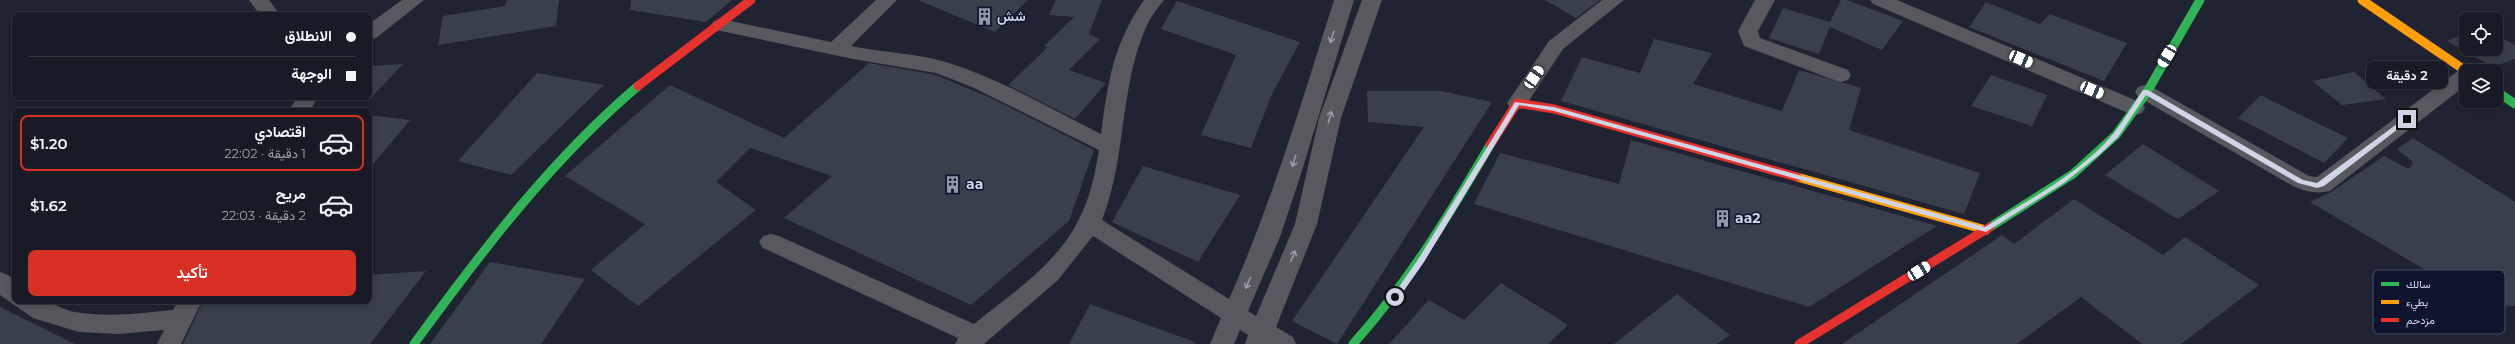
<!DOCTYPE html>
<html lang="ar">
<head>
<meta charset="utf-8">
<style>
	:root { --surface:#181a25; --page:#252732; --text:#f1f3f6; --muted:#9fa1a7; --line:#363842; --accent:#d93025 }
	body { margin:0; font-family:Montserrat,Vazirmatn,sans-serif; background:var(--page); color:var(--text); direction:rtl; height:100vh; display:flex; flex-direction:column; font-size:15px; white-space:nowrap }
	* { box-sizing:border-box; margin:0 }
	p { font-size:13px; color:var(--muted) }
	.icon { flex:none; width:22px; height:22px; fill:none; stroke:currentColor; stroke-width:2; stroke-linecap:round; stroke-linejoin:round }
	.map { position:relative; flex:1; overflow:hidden; direction:ltr }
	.sheet { position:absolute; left:12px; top:108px; width:360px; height:196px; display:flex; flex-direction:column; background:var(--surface); border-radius:8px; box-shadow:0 2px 10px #0003,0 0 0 1px var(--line); direction:rtl }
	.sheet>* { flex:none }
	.top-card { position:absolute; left:12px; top:12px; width:360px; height:88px; border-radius:8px; box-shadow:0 2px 10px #0003,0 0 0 1px var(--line); direction:rtl; display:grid; align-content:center; height:88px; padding:0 16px; background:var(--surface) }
	.buttons { position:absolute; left:2459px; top:12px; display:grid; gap:8px }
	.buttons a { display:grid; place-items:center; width:44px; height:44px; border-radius:8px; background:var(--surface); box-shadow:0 2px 10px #0003,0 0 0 1px var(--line); font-size:20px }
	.end { position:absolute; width:18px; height:18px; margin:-9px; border:5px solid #cfd5e7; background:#111; box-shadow:0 0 0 2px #111 }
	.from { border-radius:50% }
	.bubble { position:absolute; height:28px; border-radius:8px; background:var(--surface); box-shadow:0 2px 10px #0003,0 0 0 1px var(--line); font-size:13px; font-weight:600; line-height:28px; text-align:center; direction:rtl }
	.car { position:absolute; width:12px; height:24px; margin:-12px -6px; border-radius:5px; box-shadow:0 0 3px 1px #0007; background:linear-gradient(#fff 24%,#345 0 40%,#fff 0 76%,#345 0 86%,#fff 0) }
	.top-card b { display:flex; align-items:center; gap:14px; height:38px; font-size:15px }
	.top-card b+b { border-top:1px solid var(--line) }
	.top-card i { width:10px; height:10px; background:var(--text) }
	ul { padding:7px 0 0; list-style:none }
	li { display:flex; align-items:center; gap:12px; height:56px; margin:0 8px 6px; padding:0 8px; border:2px solid transparent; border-radius:8px }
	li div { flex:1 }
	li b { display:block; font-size:15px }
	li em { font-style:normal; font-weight:600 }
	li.active { border-color:var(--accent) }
	li>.icon { width:36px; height:36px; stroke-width:1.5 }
	.cta { display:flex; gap:8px; margin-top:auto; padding:8px 16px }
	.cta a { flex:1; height:46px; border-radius:8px; background:var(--accent); color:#fff; font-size:16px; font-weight:600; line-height:46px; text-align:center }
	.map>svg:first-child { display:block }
	.building { fill:#39404b }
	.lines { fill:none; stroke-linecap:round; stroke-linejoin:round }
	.street { fill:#58585e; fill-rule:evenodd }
	.fast { stroke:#30b455; stroke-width:9 }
	.slow { stroke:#ff9f0a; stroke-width:9 }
	.jam { stroke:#e5322d; stroke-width:9 }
	.oneway { stroke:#999da9 }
	.route { fill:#cfd5e7 }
	.labels { text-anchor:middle; stroke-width:3; stroke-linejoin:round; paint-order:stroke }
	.poi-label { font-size:14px; font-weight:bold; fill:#cfd5e7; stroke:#0f152e; text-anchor:start }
	.key { fill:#0f152e; stroke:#494f66; stroke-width:1 }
	.key-label { font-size:11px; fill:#cfd5e7 }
</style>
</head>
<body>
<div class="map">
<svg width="2515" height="344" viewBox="0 0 2515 344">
	<rect width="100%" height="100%" fill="#202331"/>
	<path class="building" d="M507,0h52l-3,26 -118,19 5,-29 62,-10z
		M631,0h101l-26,22 -76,-12z
		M918,0h110l-33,32z
		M1056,0h46l-13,34 11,5 -31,31 37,13 -31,36 -67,-34 39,-37 -3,-2 30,-29 -25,-2z
		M1545,0h55l-24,18z
		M1841,0h6l56,21 -21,29 -52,-23 -11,27 -50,-16 14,-30 47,14z
		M1177,1l123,41 -28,52 -21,54 -50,-13 35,-80 -75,-26z
		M1986,2l54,22 10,-10 77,29 -23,38 -135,-54z
		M2466,33v16h30v-14l19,10v14l-22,8 -46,-26z
		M1654,39l58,14 -19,31 89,27 17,-41 62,18 -12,42 131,43 -16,41 -403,-113 21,-44 58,16z
		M869,63l67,12 57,24 101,51 -25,71 -98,84 -187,-87 48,-42 -82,-28 -34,34 40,28 -118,96 -47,-36 54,-46 -80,-48 105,-91 114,53z
		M403,64l-34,36v-34z
		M2354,72l32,27 -44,6 -30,-24z
		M537,73l67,12 -93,90 -53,-14z
		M1991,75l56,20 -15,31 -61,-20z
		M1367,91h74l51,11 -155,242 -45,-23 132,-194 -56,-5z
		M2261,95l9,5 78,38 -24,25 -86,-45z
		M369,115l41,5 -41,49z
		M2413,138l102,64v104l-30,-1 -175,-103 21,-10 53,-36 25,13 4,-7 -16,-13z
		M1631,140l306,86 -128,81 -335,-103 26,-51 119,31z
		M2143,144l76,47 -41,28 -73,-44z
		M1143,166l97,29 -42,67 -86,-40z
		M2074,199l89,56 22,-18 74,48 -78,59h-39l-61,-47 -64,47h-175l160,-109 12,9z
		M490,262l95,17 -44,65h-111z
		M426,271l-56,73h-187l20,-43h166v-26z
		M1501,283l67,42 -20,19h-159l40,-44 35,20z
		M1677,294l53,41 -13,9h-103z
		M1090,304l105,38v2h-126z
		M0,307l75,37h-75z"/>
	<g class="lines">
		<path class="street" d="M249,0h20l11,15h-20z
			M402,0h22l-48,38 -7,2v-16z
			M876,0h21l-46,46c33,7 66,7 98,17 53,17 103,46 152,71 7,-52 12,-90 43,-134h20c-6,8 -13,16 -17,25 -28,62 -20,132 -45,195l127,79c43,-97 73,-198 105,-299h20l-54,177 -20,60 -32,74 8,5 39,-92 24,-106 43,-118h20l-41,118 -24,106 -41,103 17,10 3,7h-51l3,-9 -8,-5 -6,14h-24l11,-26 -128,-82 -35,44 -74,64h-29l3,-6 -195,-90 -4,-6 4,-6 8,-2 8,2 195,88c36,-29 83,-60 104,-103 12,-22 17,-47 21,-71l-127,-63 -36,-14 -83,-14 -132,-28 -7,-2 -3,-4 3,-4 7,-2 110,23z
			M1602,0h22l-61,49 -39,59 -7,2 -7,-2 -3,-5 42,-62z
			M1755,0h20l-17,31 2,7 88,32 3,5 -3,5 -7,2 -7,-2 -90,-34 -6,-15z
			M1870,0h27l245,103 3,5 -3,5 -7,2 -7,-2 -255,-109z
			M2466,68l8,3h-8v14l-136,106c-14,3 -24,1 -37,-5l-155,-89 -3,-5 3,-5 7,-2 7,2 157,89 8,1 142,-107z
			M298,97h20l-8,14h-22z
			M0,272l8,3 7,6v20c9,0 19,-2 28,0 13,3 24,11 38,12 31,4 62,0 92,-3l5,-9h24l-21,43h-24l7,-14 -45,4 -40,-2 -46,-14 -33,-23z"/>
		<path class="fast" d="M2496,91l19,13
			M1990,227l83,-53 43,-39 31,-43 53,-92
			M414,344c68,-93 136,-183 224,-258
			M1353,344c55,-61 96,-129 137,-199"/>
		<path class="slow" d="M2362,0l104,71
			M1797,177l189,53"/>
		<path class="jam" d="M638,86l113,-86
			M1490,145l27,-42 37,6 243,68
			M1799,344l191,-117"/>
	</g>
	<defs><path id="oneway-shaft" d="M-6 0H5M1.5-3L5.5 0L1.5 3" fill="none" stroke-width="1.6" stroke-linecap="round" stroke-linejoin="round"/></defs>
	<g class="oneway">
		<use href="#oneway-shaft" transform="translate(1332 37) rotate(108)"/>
		<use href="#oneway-shaft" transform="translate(1330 117) rotate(-74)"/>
		<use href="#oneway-shaft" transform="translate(1294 161) rotate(106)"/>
		<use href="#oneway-shaft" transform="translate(1293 256) rotate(-68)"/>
		<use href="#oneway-shaft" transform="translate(1248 283) rotate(113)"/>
	</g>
	<path class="route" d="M2143,90h5l155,90 14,3 88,-65 6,1 -87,67 -7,2 -19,-5 -152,-88 -28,42 -19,18 -35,28 -78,49 -432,-121 -35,-6 -95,157 -26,37 -6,-2 27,-39 96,-156 39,5 431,120c43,-27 95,-53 129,-94 10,-13 19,-28 29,-43z"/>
	<defs>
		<symbol id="building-bare" viewBox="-9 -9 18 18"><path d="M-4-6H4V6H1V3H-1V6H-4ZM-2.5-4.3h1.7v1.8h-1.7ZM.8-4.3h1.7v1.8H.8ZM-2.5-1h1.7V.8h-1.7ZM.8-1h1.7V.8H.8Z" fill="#9297a7" stroke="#0f152e" stroke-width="2.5" paint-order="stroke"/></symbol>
	</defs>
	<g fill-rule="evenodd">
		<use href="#building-bare" x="972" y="4" width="25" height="25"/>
		<use href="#building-bare" x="940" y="172" width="25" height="25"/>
		<use href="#building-bare" x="1710" y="206" width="25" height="25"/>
	</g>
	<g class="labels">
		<g class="poi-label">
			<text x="997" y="21">شش</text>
			<text x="966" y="189">aa</text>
			<text x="1735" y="223">aa2</text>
		</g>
	</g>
	<rect x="2373" y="270" width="132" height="64" rx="6" class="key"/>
	<rect x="2381" y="282" width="18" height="4" fill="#30b455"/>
	<rect x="2381" y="300" width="18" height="4" fill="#ff9f0a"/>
	<rect x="2381" y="318" width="18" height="4" fill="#e5322d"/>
	<g class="key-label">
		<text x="2406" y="288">سالك</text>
		<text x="2406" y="306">بطيء</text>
		<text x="2406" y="324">مزدحم</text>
	</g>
</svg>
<div class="buttons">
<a><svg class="icon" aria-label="locate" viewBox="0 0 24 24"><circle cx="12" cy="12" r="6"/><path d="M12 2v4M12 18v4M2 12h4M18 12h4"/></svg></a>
<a><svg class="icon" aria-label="layers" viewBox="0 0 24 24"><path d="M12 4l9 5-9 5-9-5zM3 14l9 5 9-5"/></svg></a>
</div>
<i class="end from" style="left:1395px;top:297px"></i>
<i class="end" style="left:2407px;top:119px"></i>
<div class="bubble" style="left:2366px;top:61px;width:82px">2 دقيقة</div>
<i class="car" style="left:2167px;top:56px;rotate:211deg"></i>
<i class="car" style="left:2021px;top:59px;rotate:113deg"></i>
<i class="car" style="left:1534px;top:77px;rotate:34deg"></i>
<i class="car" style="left:2092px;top:90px;rotate:113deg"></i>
<i class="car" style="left:1919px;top:271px;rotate:58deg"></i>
<div class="top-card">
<b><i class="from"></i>الانطلاق</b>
<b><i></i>الوجهة</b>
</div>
<section class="sheet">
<ul>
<li class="active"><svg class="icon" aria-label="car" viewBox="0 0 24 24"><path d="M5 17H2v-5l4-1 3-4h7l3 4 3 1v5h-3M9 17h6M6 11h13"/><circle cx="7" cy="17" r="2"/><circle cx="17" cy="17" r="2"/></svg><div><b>اقتصادي</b><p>1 دقيقة · 22:02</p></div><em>$1.20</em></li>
<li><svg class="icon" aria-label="car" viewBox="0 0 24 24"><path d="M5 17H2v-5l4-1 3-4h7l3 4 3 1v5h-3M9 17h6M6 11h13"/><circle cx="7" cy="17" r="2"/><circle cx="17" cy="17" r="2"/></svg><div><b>مريح</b><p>2 دقيقة · 22:03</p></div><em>$1.62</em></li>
</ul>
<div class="cta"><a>تأكيد</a></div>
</section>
</div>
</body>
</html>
